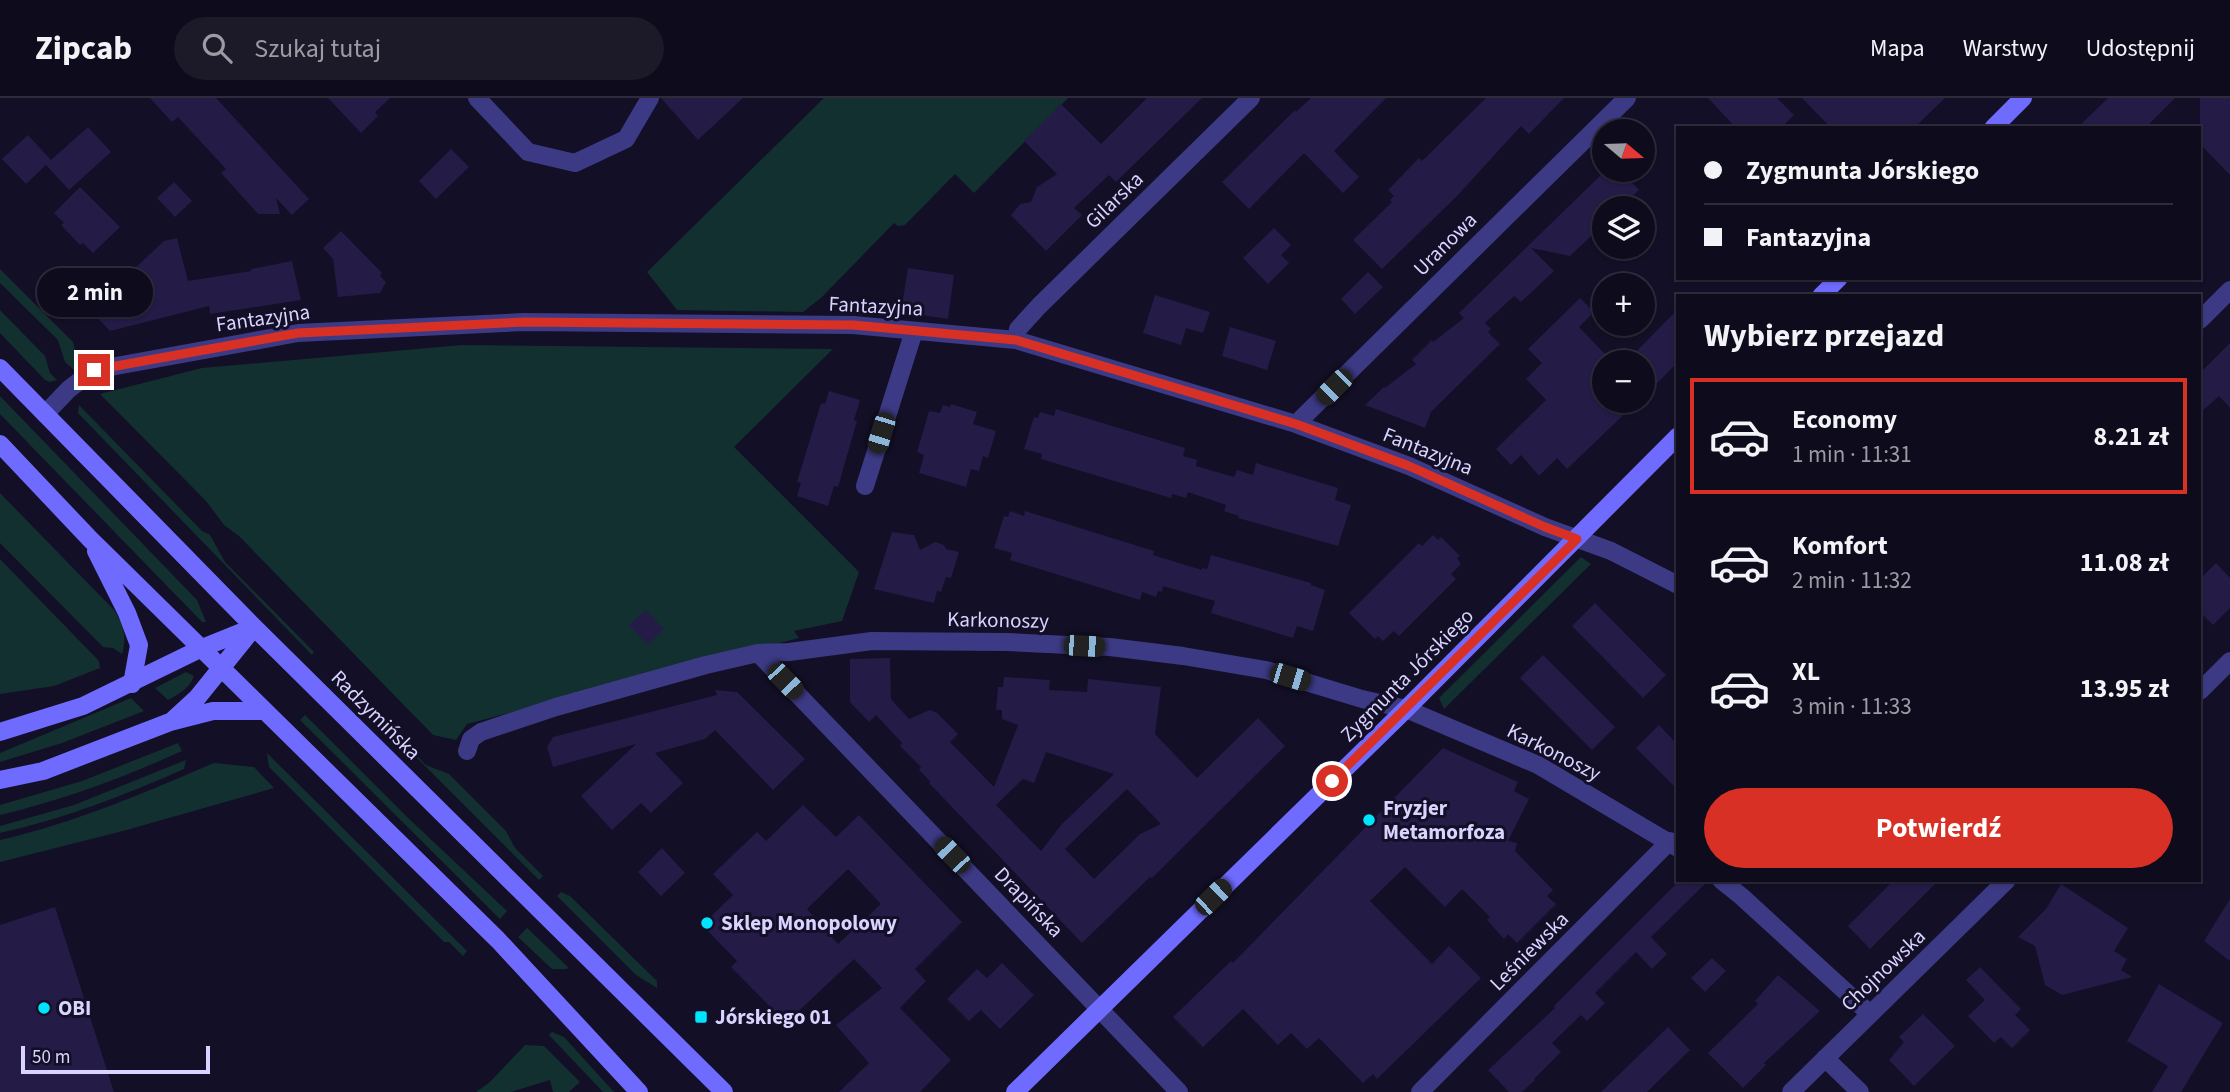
<!DOCTYPE html>
<html lang="pl">
<head>
<meta charset="utf-8">
<style>
	:root { --surface:#0e0b1c; --page:#1c1929; --text:#f1f3f6; --muted:#9b9ba3; --line:#2e2b3b; --accent:#d93025 }
	body { margin:0; font-family:"Source Sans 3",sans-serif; background:var(--page); color:var(--text); height:100vh; display:flex; flex-direction:column; font-size:26px; white-space:nowrap }
	* { box-sizing:border-box; margin:0 }
	p { font-size:23px; color:var(--muted) }
	.icon { flex:none; width:38px; height:38px; fill:none; stroke:currentColor; stroke-width:2; stroke-linecap:round; stroke-linejoin:round }
	.map { position:relative; flex:1; overflow:hidden }
	.drawer { position:absolute; left:1676px; top:196px; width:525px; height:588px; display:flex; flex-direction:column; background:var(--surface); border-radius:0px; box-shadow:0 2px 5px #0004,0 0 0 2px var(--line) }
	.drawer>* { flex:none }
	.banner { position:absolute; left:1676px; top:28px; width:525px; height:154px; border-radius:0px; box-shadow:0 2px 5px #0004,0 0 0 2px var(--line); display:grid; align-content:center; height:154px; padding:0 28px; background:var(--surface) }
	.needle { width:46px; rotate:109deg }
	.buttons { position:absolute; left:1592px; top:21px; display:grid; gap:14px }
	.buttons a { display:grid; place-items:center; width:63px; height:63px; border-radius:50%; background:var(--surface); box-shadow:0 2px 5px #0004,0 0 0 2px var(--line); font-size:35px }
	.scale { position:absolute; left:21px; bottom:18px; width:189px; box-sizing:border-box; padding-left:7px; border:4px solid #d9d4ff; border-top:0; font-size:19px; line-height:24px; white-space:nowrap; color:#d9d4ff; -webkit-text-stroke:5px #130f26; paint-order:stroke }
	.end { position:absolute; width:32px; height:32px; margin:-16px; border:9px solid #d93025; background:#fff; box-shadow:0 0 0 4px #fff }
	.from { border-radius:50% }
	.bubble { position:absolute; height:49px; border-radius:24px; background:var(--surface); box-shadow:0 2px 5px #0004,0 0 0 2px var(--line); font-size:23px; font-weight:700; line-height:49px; text-align:center }
	.car { position:absolute; width:21px; height:42px; margin:-21px -10px; border-radius:9px; box-shadow:0 0 5px 2px #0007; background:linear-gradient(#222 24%,#8ab4d8 0 40%,#222 0 76%,#8ab4d8 0 86%,#222 0) }
	.banner b { display:flex; align-items:center; gap:24px; height:66px; font-size:26px }
	.banner b+b { border-top:2px solid var(--line) }
	.banner i { width:18px; height:18px; background:var(--text) }
	ul { padding:0; list-style:none }
	li { display:flex; align-items:center; gap:21px; height:116px; margin:0 14px 10px; padding:0 14px; border:4px solid transparent; border-radius:0px }
	li div { flex:1 }
	li b { display:block; font-size:26px }
	li em { font-style:normal; font-weight:700 }
	li.on { border-color:var(--accent) }
	li>.icon { width:63px; height:63px; stroke-width:1.5 }
	h2 { padding:0 28px; font-size:32px; line-height:84px }
	.button { display:flex; gap:14px; margin-top:auto; padding:14px 28px }
	.button a { flex:1; height:80px; border-radius:42px; background:var(--accent); color:#fff; font-size:28px; font-weight:700; line-height:80px; text-align:center }
	header { display:flex; align-items:center; gap:42px; box-sizing:border-box; height:98px; padding:0 35px; background:var(--surface); border-bottom:2px solid var(--line) }
	header strong { font-size:33px }
	nav { display:flex; gap:38px; margin-inline-start:auto; font-size:24px }
	.search { width:490px; height:63px; background:var(--page); display:flex; align-items:center; gap:18px; box-sizing:border-box; padding:0 24px; border-radius:38px; color:var(--muted); font-size:26px }
	.map>svg:first-child { display:block }
	.green { fill:#12302f }
	.building { fill:#241b47; fill-rule:evenodd }
	.lines { fill:none; stroke-linecap:round; stroke-linejoin:round }
	.street { stroke:#3d3a85; stroke-width:18 }
	.secondary { stroke:#6f6bff; stroke-width:18 }
	.route { stroke:#d93025; stroke-width:9 }
	.poi-dot { fill:#00e5ff; stroke:#130f26; stroke-width:2.5 }
	.labels { text-anchor:middle; stroke-width:6; stroke-linejoin:round; paint-order:stroke }
	.street-label { font-size:21px; fill:#d9d4ff; stroke:#130f26 }
	.poi-label { font-size:21px; font-weight:bold; fill:#d9d4ff; stroke:#130f26; text-anchor:start }
</style>
</head>
<body>
<header>
<strong>Zipcab</strong>
<div class="search"><svg class="icon" aria-label="search" viewBox="0 0 24 24"><circle cx="10" cy="10" r="6"/><path d="M15 15l6 6"/></svg>Szukaj tutaj</div>
<nav><a>Mapa</a><a>Warstwy</a><a>Udostępnij</a></nav>
</header>
<div class="map">
<svg width="2230" height="994" viewBox="0 0 2230 994">
	<rect width="100%" height="100%" fill="#130f26"/>
	<path class="green" d="M824,0h244l-94,95 -19,-19 -50,51 -7,1 -4,-3 -72,74 -19,15 -126,-2 -30,-38z
		M0,171l73,73 5,21 -4,7 -9,-8 -7,-22 -58,-57z
		M0,212l45,46 5,17 7,7 -7,2 -5,-2 -45,-47z
		M462,247l371,4 -99,98 125,125 -17,49 -48,10 5,7 -332,86 -11,16 -23,-5 -194,-199 -15,-11 -18,-24 -106,-107 102,-26z
		M0,298l197,204 9,22h-4l-202,-208z
		M79,307l123,126 8,4 15,27 89,90 -2,3 -234,-242z
		M0,395l114,117c10,15 13,27 8,44l-9,-6 -10,-1 -103,-104z
		M1581,459l10,7 -147,145 -5,-11z
		M0,461l99,102 1,7 -46,18 -54,8z
		M186,574l8,4c-4,12 -15,18 -26,24l-13,-12z
		M131,600l13,13 -82,32 -62,19v-9z
		M305,617l100,100 102,96 -7,8 -200,-199z
		M178,645l4,8c-59,27 -119,49 -182,64v-10l82,-24z
		M267,655l200,198 -4,5 -14,-14h-5l-175,-175z
		M417,658l9,9 23,9 57,57 9,17 28,28 -4,4 -123,-123z
		M186,662l-2,9c-59,26 -120,50 -184,64v-7l74,-21z
		M214,665l40,4 20,21 -151,43 -123,31v-22c74,-17 144,-47 214,-77z
		M561,794l9,4 87,85v7l-21,-13 -79,-79z
		M527,830l41,39 -1,2h-15l-34,-32z
		M552,934l12,5 50,55h-11l-54,-57z
		M525,947l19,1 36,36 -11,10h-16l-3,-12 -39,12h-35l14,-10z"/>
	<path class="building" d="M150,0h66l93,101 -17,16 -16,-17 4,16h-22l-37,-41 5,-4 -48,-52 -6,5z
		M328,0h62l-15,14 3,4 -17,17z
		M661,0h82l-45,42z
		M1147,0h55l-86,84 -7,-7 -35,33 8,7 -36,36 -35,-36 9,-11 11,-2 6,-15 20,-13 -33,-33 37,-37 40,40z
		M1311,0h75l-52,53 25,26 -16,16 -39,-40 -55,56 -27,-27 73,-72 1,2z
		M1486,0h78l-35,36 -8,-8 -64,70 -75,73 -29,-29 39,-38 -2,-2 4,-4 -6,-6 31,-32 3,3z
		M1708,0h69l17,17 -13,13h-45z
		M1802,0h143l-31,30h-83z
		M2108,0h67l-30,30h-68z
		M2200,0h30v77l-30,-31z
		M88,29l23,25 -42,38 -23,-25 -20,19 -24,-25 26,-24 23,25z
		M451,51l18,18 -33,32 -17,-18z
		M1606,72h13l20,20 -19,18h-15v15l-35,33 -39,-8 23,23 -33,31 -7,-6 -29,27 6,6 -3,3 12,12 -69,68 -6,16 -60,-23 19,-18 1,1 31,-24 -4,-4 20,-20 1,2 31,-24 -5,-5z
		M174,84l18,19 -17,16 -18,-19z
		M80,89l40,40 -27,26 -10,-10 -3,2 -19,-20 3,-2 -10,-10z
		M1274,130l17,17 -10,10 8,8 -21,21 -25,-26z
		M341,133l41,42 -2,3 6,6 -6,11 -42,4 -5,-38 -10,-11z
		M177,140l11,43 63,-10v-2l41,-8 9,39 -91,14 -1,-8 -99,25 -20,-21 74,-69z
		M908,170l46,7 -6,44 -47,-7z
		M1368,174l15,15 -28,27 -14,-15z
		M1155,197l55,17 -7,21 -17,-5 -5,17 -38,-12z
		M1580,200l14,14 -15,15 26,27v47h33l-71,68 -10,-11 -18,18 -18,-21 -10,10 -15,-16 50,-49 -20,-21 16,-16 -14,-14z
		M1678,211v53l-25,25 -10,-10v-15h-17z
		M1230,229l46,14 -9,29 -45,-14z
		M2230,245v65l-11,-12 -19,17v-40z
		M829,293l31,9 -6,20 3,1 -19,66 -4,-1 -6,20 -31,-10 4,-13 -4,-1 24,-79 4,1z
		M951,306l26,8 -4,12 23,7 -8,27 -5,-2 -4,15 -8,-2 -5,18 -47,-14 5,-18 -7,-3 12,-41 11,2 3,-8 7,2z
		M1056,311l129,39 -2,8 14,4 -1,6 38,11 3,-7 16,5 3,-12 82,25 -3,12 16,5 -13,41 -100,-28 1,-2 -15,-5 2,-6 -38,-13 -2,6 -14,-4 -1,4 -130,-39 1,-5 -18,-5 10,-32 4,1 2,-6 14,4z
		M1010,413l14,5 1,-5 42,13 87,27 -1,4 49,15v-2l5,1 4,-14 100,28v2l14,5 -12,41 -16,-5 -4,12 -82,-25 4,-12 -52,-15 -1,6 -4,-1 -2,6 -14,-5 -2,8 -130,-40 2,-7 -18,-5 10,-32 4,1z
		M892,434l22,3 6,15 15,-8 9,3 2,4 13,3 -8,26 -5,-1 -5,15 -4,-1 -3,12 -60,-14z
		M1433,437l5,5 3,-3 19,19 -3,2 4,6 -10,10 5,5 -57,57 -5,-5 -11,10 -5,-5 -3,3 -26,-26 70,-70 3,3z
		M2216,465l14,15v30l-17,17 -13,-13v-33z
		M1595,505l71,72 -23,23 -71,-72z
		M646,512l18,19 -16,16 -19,-20z
		M1543,557l72,72 -23,23 -72,-72z
		M890,560l1,41 18,20 21,-9 7,3 21,21 -8,8 44,45 24,-62 -16,-6v-9h-6l2,-23h5l1,-10 46,3 -1,10 38,2 1,-13 73,8 -6,47 42,44 61,-60 27,28 -133,132 -2,-1 -68,66 -153,-160 1,-2 -11,-11 2,-3 -21,-21 2,-3 -26,-28 -7,7 -19,-20v-43zM1046,654l68,22 -52,50 -21,27 -45,-46 27,-26 11,4zM1127,691l34,35 -21,10 -46,45 -29,-30z
		M715,592l22,2 68,67 -32,31 -58,-60 -10,9 -50,14 28,30 -32,30 -10,-10 -29,27 -31,-34 55,-52 -83,23 -6,-20 6,-10 164,-42z
		M1659,627l19,20v45l-42,-42z
		M1443,650l75,34 -4,9 15,8 -21,42 9,2 -2,8 38,39 -6,6 9,8 -39,39 -9,-9 -4,5 -17,-19 3,-3 -28,-28 -17,18 -40,-40 -35,34 62,63 17,-18 32,32 -104,101 -4,-5 -10,9 -44,-45 -12,11 -16,-16 -13,12 -35,-36 -40,38 -30,-30 58,-56 2,2z
		M803,707l33,32 23,-22 103,107 -47,47 11,12 -26,27 51,52 -31,32h-81l30,-29 -33,-38 46,-37 -28,-29 -68,64 -55,-56 6,-6 -35,-36 31,-30 -20,-21 44,-42 9,9zM848,771l33,35 -43,40 -31,-35z
		M662,750l23,25 -24,23 -23,-24z
		M1680,782h29l-58,57 16,17 -15,15 -16,-17 -41,41 10,10 -18,18 -6,-6 -29,28 9,9 -27,27 1,1 -13,12h-13l-21,-22 67,-62 -1,-2z
		M1894,782h45l-69,69 -22,-23z
		M2061,786l67,44 -14,23 13,8 -6,11 11,7 -70,18 -17,-10 -10,-39 -17,-9 28,-28z
		M2230,801v62l-26,-20z
		M55,809l59,185h-114v-167z
		M1712,860l14,13 -21,21 -14,-14z
		M1002,865l32,32 -34,34 -19,-19 -12,11 -22,-22 30,-30 10,9z
		M1980,869l41,42 -6,6 15,15 -18,18 -11,-11 -7,6 -26,-27 17,-16 -19,-20z
		M1778,877l42,36 -56,52 2,2 -23,23 -35,-35 50,-49 -3,-3z
		M2159,886l64,39 -42,69h-29l16,-26 -41,-25z
		M1923,916l32,32 -41,40 -25,-26 15,-18 -5,-5z
		M1668,929l22,23 -43,42h-46z"/>
	<g class="lines">
		<path class="street" d="M477,0l51,54 47,11 51,-24 24,-41
			M2200,222l30,-30
			M1016,242l2,-11 21,-23 212,-208
			M45,316l24,-25 25,-19 204,-37 226,-11 329,3 163,15 280,84 113,42 136,61 66,24 67,34
			M1296,326l331,-326
			M865,388l49,-155
			M758,555l421,439
			M2200,593l30,-30
			M467,653l4,-12 10,-7 75,-25 150,-42 52,-12 31,-1 83,-11 135,1 103,5 73,9 83,14 96,29 44,10 132,56 140,83
			M1721,782l20,16 129,118
			M1825,960l35,34
			M1420,994l250,-251
			M1791,994l216,-212"/>
		<path class="secondary" d="M1993,30l30,-30
			M1821,198l18,-18
			M0,270l254,259 470,465
			M0,346l90,95 408,401 141,152
			M96,453l31,62 12,32 -7,39
			M173,622l24,-22 54,-67
			M0,634l83,-26 119,-58 52,-21
			M0,682l43,-9 127,-49 43,-11h52
			M1015,994l391,-383 272,-273"/>
	</g>
	<g class="lines">
		<path class="route" d="M94,272l204,-37 226,-11 329,3 163,15 280,84 113,42 136,61 32,12 -245,242"/>
	</g>
	<g class="poi-dot">
		<circle cx="1369" cy="722" r="7"/>
		<circle cx="707" cy="825" r="7"/>
		<circle cx="44" cy="910" r="7"/>
		<rect x="694" y="912" width="14" height="14" rx="3.5"/>
	</g>
	<g class="labels">
		<g class="street-label">
			<text transform="translate(1114 102) rotate(-44)" y="7">Gilarska</text>
			<text transform="translate(1445 146) rotate(-45)" y="7">Uranowa</text>
			<text transform="translate(876 208) rotate(3)" y="7">Fantazyjna</text>
			<text transform="translate(263 220) rotate(-8)" y="7">Fantazyjna</text>
			<text transform="translate(1428 353) rotate(22)" y="7">Fantazyjna</text>
			<text transform="translate(998 522) rotate(1)" y="7">Karkonoszy</text>
			<text transform="translate(1407 577) rotate(-45)" y="7">Zygmunta Jórskiego</text>
			<text transform="translate(376 617) rotate(45)" y="7">Radzymińska</text>
			<text transform="translate(1554 654) rotate(27)" y="7">Karkonoszy</text>
			<text transform="translate(1029 804) rotate(46)" y="7">Drapińska</text>
			<text transform="translate(1529 853) rotate(-45)" y="7">Leśniewska</text>
			<text transform="translate(1883 872) rotate(-44)" y="7">Chojnowska</text>
		</g>
		<g class="poi-label">
			<text x="1383" y="717">Fryzjer<tspan x="1383" dy="24">Metamorfoza</tspan></text>
			<text x="721" y="832">Sklep Monopolowy</text>
			<text x="58" y="917">OBI</text>
			<text x="715" y="926">Jórskiego 01</text>
		</g>
	</g>
</svg>
<div class="buttons">
<a><svg class="needle" viewBox="-14 -14 28 28"><path d="M0-13l5 13h-10z" fill="#e53935"/><path d="M0 13l5-13h-10z" fill="#9b9ba3"/></svg></a>
<a><svg class="icon" aria-label="layers" viewBox="0 0 24 24"><path d="M12 4l9 5-9 5-9-5zM3 14l9 5 9-5"/></svg></a>
<a>+</a>
<a>−</a>
</div>
<div class="scale">50 m</div>
<i class="end from" style="left:1332px;top:683px"></i>
<i class="end" style="left:94px;top:272px"></i>
<div class="bubble" style="left:37px;top:170px;width:116px">2 min</div>
<i class="car" style="left:1334px;top:289px;rotate:225deg"></i>
<i class="car" style="left:881px;top:335px;rotate:197deg"></i>
<i class="car" style="left:1084px;top:548px;rotate:93deg"></i>
<i class="car" style="left:1290px;top:579px;rotate:107deg"></i>
<i class="car" style="left:785px;top:583px;rotate:136deg"></i>
<i class="car" style="left:952px;top:757px;rotate:316deg"></i>
<i class="car" style="left:1213px;top:799px;rotate:46deg"></i>
<div class="banner">
<b><i class="from"></i>Zygmunta Jórskiego</b>
<b><i></i>Fantazyjna</b>
</div>
<section class="drawer">
<h2>Wybierz przejazd</h2>
<ul>
<li class="on"><svg class="icon" aria-label="car" viewBox="0 0 24 24"><path d="M5 17H2v-5l4-1 3-4h7l3 4 3 1v5h-3M9 17h6M6 11h13"/><circle cx="7" cy="17" r="2"/><circle cx="17" cy="17" r="2"/></svg><div><b>Economy</b><p>1 min · 11:31</p></div><em>8.21 zł</em></li>
<li><svg class="icon" aria-label="car" viewBox="0 0 24 24"><path d="M5 17H2v-5l4-1 3-4h7l3 4 3 1v5h-3M9 17h6M6 11h13"/><circle cx="7" cy="17" r="2"/><circle cx="17" cy="17" r="2"/></svg><div><b>Komfort</b><p>2 min · 11:32</p></div><em>11.08 zł</em></li>
<li><svg class="icon" aria-label="car" viewBox="0 0 24 24"><path d="M5 17H2v-5l4-1 3-4h7l3 4 3 1v5h-3M9 17h6M6 11h13"/><circle cx="7" cy="17" r="2"/><circle cx="17" cy="17" r="2"/></svg><div><b>XL</b><p>3 min · 11:33</p></div><em>13.95 zł</em></li>
</ul>
<div class="button"><a>Potwierdź</a></div>
</section>
</div>
</body>
</html>
